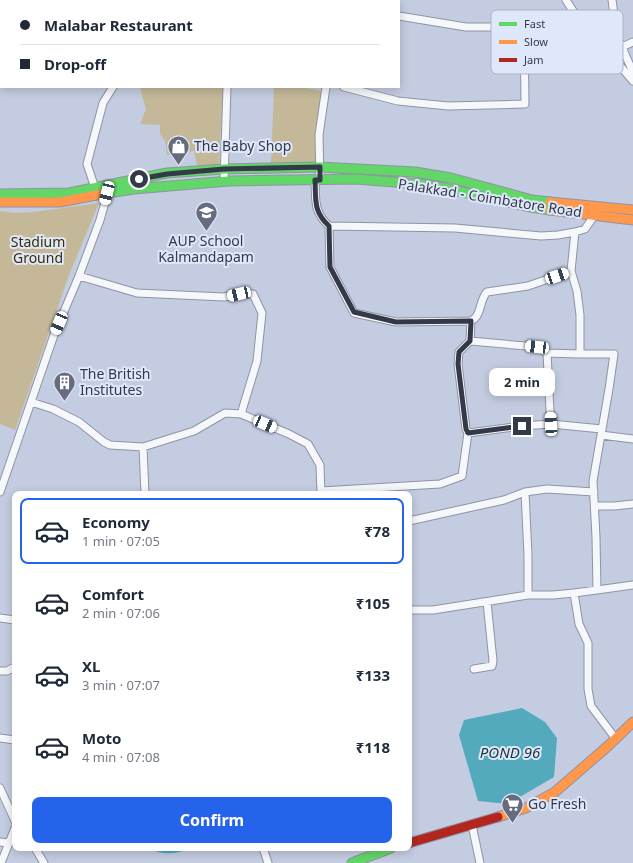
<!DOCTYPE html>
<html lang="en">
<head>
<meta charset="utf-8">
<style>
	:root { --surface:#fff; --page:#f6f6f7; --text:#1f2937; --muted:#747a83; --line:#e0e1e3; --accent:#2563eb }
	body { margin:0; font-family:"Noto Sans",sans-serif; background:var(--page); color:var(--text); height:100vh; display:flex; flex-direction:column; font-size:15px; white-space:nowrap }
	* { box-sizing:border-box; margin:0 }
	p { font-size:13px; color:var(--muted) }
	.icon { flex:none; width:22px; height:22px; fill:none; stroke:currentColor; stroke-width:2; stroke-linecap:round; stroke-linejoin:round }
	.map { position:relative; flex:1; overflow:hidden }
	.details { position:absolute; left:12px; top:491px; width:400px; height:360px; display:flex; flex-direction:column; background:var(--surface); border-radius:8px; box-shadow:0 2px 10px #0003 }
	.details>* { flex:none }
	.guide { position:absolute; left:0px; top:0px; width:400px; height:88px; box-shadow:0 2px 10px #0003; display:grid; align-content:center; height:88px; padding:0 20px; background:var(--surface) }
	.end { position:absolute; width:18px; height:18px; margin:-9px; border:5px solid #343949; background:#fff; box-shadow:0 0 0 2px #fff }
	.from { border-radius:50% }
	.bubble { position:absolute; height:28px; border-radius:8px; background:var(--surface); box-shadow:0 2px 10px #0003; font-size:13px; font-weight:700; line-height:28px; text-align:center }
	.car { position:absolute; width:12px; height:24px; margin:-12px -6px; border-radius:5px; box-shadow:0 0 3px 1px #0007; background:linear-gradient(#fff 24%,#345 0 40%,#fff 0 76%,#345 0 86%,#fff 0) }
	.guide b { display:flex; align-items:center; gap:14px; height:38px; font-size:15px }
	.guide b+b { border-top:1px solid var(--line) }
	.guide i { width:10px; height:10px; background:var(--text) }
	ul { padding:7px 0 0; list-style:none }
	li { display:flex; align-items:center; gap:12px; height:66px; margin:0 8px 6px; padding:0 12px; border:2px solid transparent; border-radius:8px }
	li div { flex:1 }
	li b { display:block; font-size:15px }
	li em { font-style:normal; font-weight:700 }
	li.selected { border-color:var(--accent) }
	li>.icon { width:36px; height:36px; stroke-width:1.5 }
	.primary-button { display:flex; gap:8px; margin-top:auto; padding:8px 20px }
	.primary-button a { flex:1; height:46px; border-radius:8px; background:var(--accent); color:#fff; font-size:16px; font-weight:700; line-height:46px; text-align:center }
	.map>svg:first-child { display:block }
	.green { fill:#c4b898 }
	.water { fill:#53aabd }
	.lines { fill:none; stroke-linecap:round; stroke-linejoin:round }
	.stream { stroke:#53aabd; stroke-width:2.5 }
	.street-casing { stroke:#8f94a4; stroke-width:9 }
	.fast-casing { stroke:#8f94a4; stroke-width:11 }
	.slow-casing { stroke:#8f94a4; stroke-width:11 }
	.jam-casing { stroke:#8f94a4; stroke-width:11 }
	.street { stroke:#f6f7fa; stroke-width:7 }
	.fast { stroke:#63d668; stroke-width:9 }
	.slow { stroke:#ff974d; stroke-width:9 }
	.jam { stroke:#b3261e; stroke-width:9 }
	.route { stroke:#343949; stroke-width:5 }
	.labels { text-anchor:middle; stroke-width:4; stroke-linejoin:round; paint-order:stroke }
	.poi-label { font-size:14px; fill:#343949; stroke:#dfe7fb; text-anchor:start }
	.street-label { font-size:14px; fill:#343949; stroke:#dfe7fb }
	.park-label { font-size:14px; fill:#3b2d00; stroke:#dfe7fb }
	.water-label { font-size:15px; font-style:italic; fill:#1c3539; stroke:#dfe7fb }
	.key { fill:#dfe7fb; stroke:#acb3c6; stroke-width:1 }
	.key-label { font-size:11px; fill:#343949 }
</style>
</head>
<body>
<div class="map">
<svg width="633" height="863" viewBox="0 0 633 863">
	<rect width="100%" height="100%" fill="#c4cce1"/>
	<path class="green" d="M140,87h83l-4,78h-22l-3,-14 -27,4 -2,-14 -5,-7v-9l-20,-1 6,-15 -3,-10z
		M274,87h26l22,4 -6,37 -1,38 -44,-2z
		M99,203l-30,72 -54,155 -15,-6v-213l16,2 17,-1z"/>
	<path class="water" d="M522,708l23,14 12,16 -3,39 -46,27 -30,-3 -19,-66 5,-15z
		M149,848h43c-14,6 -31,8 -43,0z"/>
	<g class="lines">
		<path class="stream" d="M16,1l1,-1"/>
		<defs>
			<path id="street" d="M222,0l2,1
				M325,0l5,1
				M566,0l7,11 60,70
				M612,0l5,36 16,36
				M231,1l1,-1
				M399,16l67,11h58l37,-3 17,-7
				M600,43l22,4 11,-5
				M0,64h1
				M344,87l54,14 50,5 77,-2 -1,-77
				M315,180c1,20 -2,31 14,46l126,2 86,8 17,-1 17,-3 10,-3 11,-16
				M320,180l-1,-45 7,-48
				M224,181l3,-94
				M95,188l-8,-24 16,-61 10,-16
				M329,226l1,41 24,46 42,9 75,-1c11,-5 8,-21 16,-29l41,-6 43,-15 4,-39
				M79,276l58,17 87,4 15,-3h14l9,19 -5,48 -16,53
				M470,341l67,6 10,6
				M31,402l22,7 26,13 25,20 6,3 33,2 2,47
				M551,431l-4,-78 33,1v-39l-3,-24 -6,-20
				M468,433l54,-7 29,-2 51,5
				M601,435l32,4
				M143,447l51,-16 31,-18 16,1 48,20 19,10 12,21 1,29
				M321,491l119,-7 22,-8 6,-43 -2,-4 -8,-65 1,-12 11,-11 1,-20
				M0,492l54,-157 25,-59 21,-56 9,-31
				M525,492l3,63v40
				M595,506h19l19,-2
				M409,521l95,-21 21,-8 22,-3 47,3
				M597,590l36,-5
				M574,593l5,31 9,19v46l3,17 25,33
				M409,610h24l95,-15h25l21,-2 23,-3 -1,-53 -3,-56 16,-92 5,-35h-34
				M0,618l15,2
				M474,669l18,-3 1,-5 -6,-59
				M0,671h7l8,-4
				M0,738l15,2
				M0,788l15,33
				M472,825l8,38
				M0,842l9,1
				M35,848l9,15
				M263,848l5,15
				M1,863l14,-35"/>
			<path id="fast" d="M107,193l27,-4 95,-8 127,-2 64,5 24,4 86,19 20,3
				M0,194l69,-1 98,-20 57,-4 96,-2 95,5 36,6 81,22 18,2
				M352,863l39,-15"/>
			<path id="slow" d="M0,202h60l47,-9
				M550,202l83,8
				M550,210l83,10
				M498,817l28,-9 29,-16 53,-46 25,-24"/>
			<path id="jam" d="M409,843l89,-26"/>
		</defs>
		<use href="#street" class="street-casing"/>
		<use href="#fast" class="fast-casing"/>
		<use href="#slow" class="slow-casing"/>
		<use href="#jam" class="jam-casing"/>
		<use href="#street" class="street"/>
		<use href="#fast" class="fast"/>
		<use href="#slow" class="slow"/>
		<use href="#jam" class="jam"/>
	</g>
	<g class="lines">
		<path class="route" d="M139,179l28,-5 57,-5 96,-2v13h-5c1,20 -2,31 14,46l1,41 24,45 42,10 75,-1 -1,20 -11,11 -1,12 8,65 2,4 54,-7"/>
	</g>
	<defs>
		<symbol id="shop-pin" viewBox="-11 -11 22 30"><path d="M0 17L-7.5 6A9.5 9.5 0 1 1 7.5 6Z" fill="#666c7e" stroke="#dfe7fb"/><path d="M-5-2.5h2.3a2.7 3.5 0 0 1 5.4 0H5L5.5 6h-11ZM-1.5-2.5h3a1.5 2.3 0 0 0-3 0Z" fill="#fff"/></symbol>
		<symbol id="school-pin" viewBox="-11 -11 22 30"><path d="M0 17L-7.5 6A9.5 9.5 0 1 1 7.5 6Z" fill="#666c7e" stroke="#dfe7fb"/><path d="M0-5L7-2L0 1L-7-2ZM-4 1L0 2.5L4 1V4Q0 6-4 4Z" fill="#fff"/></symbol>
		<symbol id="building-pin" viewBox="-11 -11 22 30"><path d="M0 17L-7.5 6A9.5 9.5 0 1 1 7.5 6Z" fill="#666c7e" stroke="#dfe7fb"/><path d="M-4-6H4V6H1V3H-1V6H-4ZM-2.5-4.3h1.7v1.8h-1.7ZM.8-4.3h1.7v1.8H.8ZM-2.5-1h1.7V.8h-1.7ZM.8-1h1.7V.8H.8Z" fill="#fff"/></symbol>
		<symbol id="supermarket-pin" viewBox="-11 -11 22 30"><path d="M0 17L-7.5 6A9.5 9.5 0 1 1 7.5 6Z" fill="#666c7e" stroke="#dfe7fb"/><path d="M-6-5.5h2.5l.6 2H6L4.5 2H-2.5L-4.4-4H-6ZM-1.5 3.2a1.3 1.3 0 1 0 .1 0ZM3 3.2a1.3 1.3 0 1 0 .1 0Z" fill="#fff"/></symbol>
	</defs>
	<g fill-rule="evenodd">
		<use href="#shop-pin" x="166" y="134" width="25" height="34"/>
		<use href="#school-pin" x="194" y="200" width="25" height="34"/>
		<use href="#building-pin" x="52" y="370" width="25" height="34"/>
		<use href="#supermarket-pin" x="500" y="792" width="25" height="34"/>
	</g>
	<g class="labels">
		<g class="poi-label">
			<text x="194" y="151">The Baby Shop</text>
			<text x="206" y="246" text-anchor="middle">AUP School<tspan x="206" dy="16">Kalmandapam</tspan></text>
			<text x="80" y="379">The British<tspan x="80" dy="16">Institutes</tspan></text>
			<text x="528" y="809">Go Fresh</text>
		</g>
		<g class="street-label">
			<text transform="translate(490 198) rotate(9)" y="5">Palakkad - Coimbatore Road</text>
		</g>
		<g class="park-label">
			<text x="38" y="247">Stadium<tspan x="38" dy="16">Ground</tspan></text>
		</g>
		<g class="water-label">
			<text x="510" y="758">POND 96</text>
		</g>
	</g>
	<rect x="491" y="10" width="132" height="64" rx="6" class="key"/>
	<rect x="499" y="22" width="18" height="4" fill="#63d668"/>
	<rect x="499" y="40" width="18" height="4" fill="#ff974d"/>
	<rect x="499" y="58" width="18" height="4" fill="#b3261e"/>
	<g class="key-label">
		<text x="524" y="28">Fast</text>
		<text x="524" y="46">Slow</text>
		<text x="524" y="64">Jam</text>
	</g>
</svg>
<i class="end from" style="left:139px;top:179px"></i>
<i class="end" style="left:522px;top:426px"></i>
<div class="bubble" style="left:489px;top:368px;width:66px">2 min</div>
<i class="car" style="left:107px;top:193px;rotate:194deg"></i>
<i class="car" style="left:557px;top:276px;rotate:71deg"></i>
<i class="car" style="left:239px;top:294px;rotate:257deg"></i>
<i class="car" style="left:59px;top:323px;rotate:203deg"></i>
<i class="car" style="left:537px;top:347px;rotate:276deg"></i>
<i class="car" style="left:265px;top:424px;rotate:113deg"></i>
<i class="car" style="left:551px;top:424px;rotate:357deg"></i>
<div class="guide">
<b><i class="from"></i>Malabar Restaurant</b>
<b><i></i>Drop-off</b>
</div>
<section class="details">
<ul>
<li class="selected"><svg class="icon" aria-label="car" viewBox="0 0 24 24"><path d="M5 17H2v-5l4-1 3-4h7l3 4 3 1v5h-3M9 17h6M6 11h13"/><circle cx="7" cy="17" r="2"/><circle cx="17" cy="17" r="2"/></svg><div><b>Economy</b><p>1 min · 07:05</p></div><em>₹78</em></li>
<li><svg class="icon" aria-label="car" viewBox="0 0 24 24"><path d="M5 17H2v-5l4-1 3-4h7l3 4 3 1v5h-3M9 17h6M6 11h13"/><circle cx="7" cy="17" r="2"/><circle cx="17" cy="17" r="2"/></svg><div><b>Comfort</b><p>2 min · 07:06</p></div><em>₹105</em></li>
<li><svg class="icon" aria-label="car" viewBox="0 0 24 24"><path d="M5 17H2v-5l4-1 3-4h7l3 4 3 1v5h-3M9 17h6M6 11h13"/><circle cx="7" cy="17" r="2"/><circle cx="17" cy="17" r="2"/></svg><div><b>XL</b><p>3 min · 07:07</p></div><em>₹133</em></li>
<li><svg class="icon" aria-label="car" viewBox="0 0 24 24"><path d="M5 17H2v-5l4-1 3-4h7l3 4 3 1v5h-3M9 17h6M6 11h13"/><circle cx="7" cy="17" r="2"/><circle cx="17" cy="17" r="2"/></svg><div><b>Moto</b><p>4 min · 07:08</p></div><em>₹118</em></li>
</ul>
<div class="primary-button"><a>Confirm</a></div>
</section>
</div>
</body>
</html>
